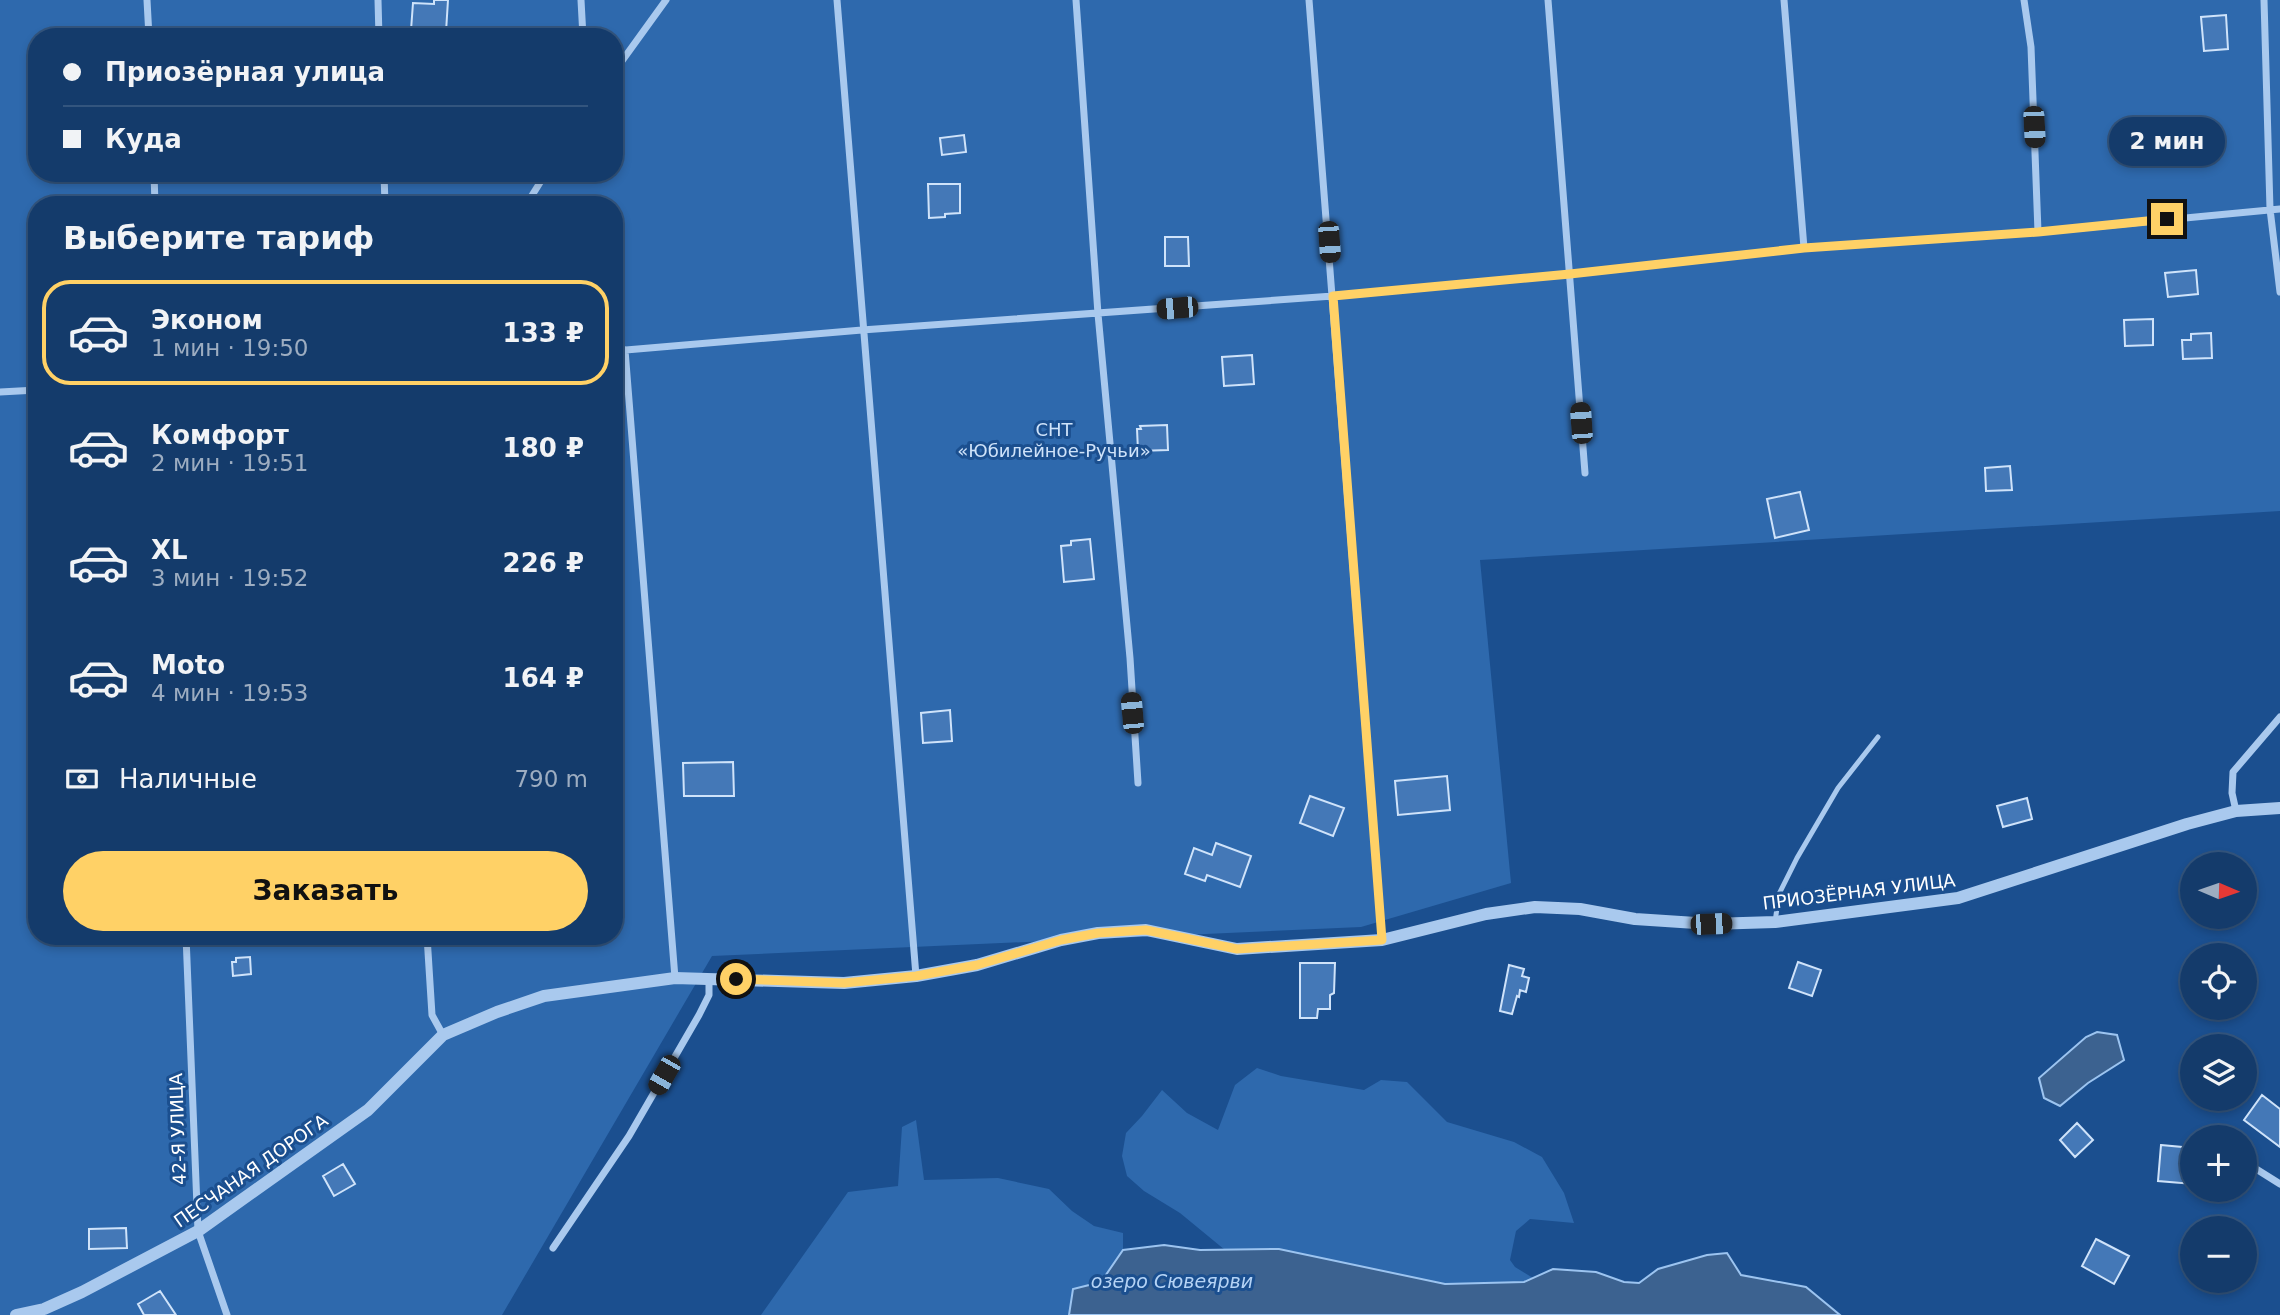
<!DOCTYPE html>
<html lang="ru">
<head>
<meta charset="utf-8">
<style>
	:root { --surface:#143b6b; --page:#1d4271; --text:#f1f3f6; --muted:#9dadc1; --line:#33557e; --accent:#ffd166 }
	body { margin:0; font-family:"DejaVu Sans",sans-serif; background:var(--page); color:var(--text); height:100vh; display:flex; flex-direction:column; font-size:26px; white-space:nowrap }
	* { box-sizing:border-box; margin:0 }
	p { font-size:23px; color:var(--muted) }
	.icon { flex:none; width:38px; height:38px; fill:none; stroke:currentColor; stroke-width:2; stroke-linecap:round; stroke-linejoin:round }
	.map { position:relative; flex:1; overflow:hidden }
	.panel { position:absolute; left:28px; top:196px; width:595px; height:749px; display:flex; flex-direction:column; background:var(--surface); border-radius:28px; box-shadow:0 4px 10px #0003,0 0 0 2px var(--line) }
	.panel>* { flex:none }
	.hud { position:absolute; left:28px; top:28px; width:595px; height:154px; border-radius:28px; box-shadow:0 4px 10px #0003,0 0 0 2px var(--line); display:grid; align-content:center; height:154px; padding:0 35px; background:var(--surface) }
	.needle { width:46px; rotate:92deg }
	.buttons { position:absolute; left:2180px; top:852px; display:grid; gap:14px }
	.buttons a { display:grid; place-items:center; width:77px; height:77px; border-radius:50%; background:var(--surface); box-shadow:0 4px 10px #0003,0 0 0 2px var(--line); font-size:35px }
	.end { position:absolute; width:32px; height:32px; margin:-16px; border:9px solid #ffd166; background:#111; box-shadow:0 0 0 4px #111 }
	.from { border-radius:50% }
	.bubble { position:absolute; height:49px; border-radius:24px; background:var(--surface); box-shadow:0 4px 10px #0003,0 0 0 2px var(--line); font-size:23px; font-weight:700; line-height:49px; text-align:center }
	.car { position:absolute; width:21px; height:42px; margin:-21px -10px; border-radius:9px; box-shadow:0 0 5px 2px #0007; background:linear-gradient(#222 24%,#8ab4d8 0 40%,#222 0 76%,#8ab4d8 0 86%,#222 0) }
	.hud b { display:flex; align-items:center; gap:24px; height:66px; font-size:26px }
	.hud b+b { border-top:2px solid var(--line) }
	.hud i { width:18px; height:18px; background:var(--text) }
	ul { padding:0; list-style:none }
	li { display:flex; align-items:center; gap:21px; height:105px; margin:0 14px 10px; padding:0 21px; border:4px solid transparent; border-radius:28px }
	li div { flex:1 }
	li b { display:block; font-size:26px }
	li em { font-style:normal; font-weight:700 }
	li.active { border-color:var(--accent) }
	li>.icon { width:63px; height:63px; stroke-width:1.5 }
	h2 { padding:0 35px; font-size:32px; line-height:84px }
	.pay { display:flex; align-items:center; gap:18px; height:77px; padding:0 35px; font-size:26px }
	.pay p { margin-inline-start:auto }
	.cta { display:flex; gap:14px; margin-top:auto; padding:14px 35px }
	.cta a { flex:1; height:80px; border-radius:42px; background:var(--accent); color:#111; font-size:28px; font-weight:700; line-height:80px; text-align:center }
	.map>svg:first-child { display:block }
	.green { fill:#2e69ad; fill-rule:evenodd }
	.water { fill:#3c6290; stroke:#9cc4f0; stroke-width:2 }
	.building { fill:#4478b7; stroke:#cfe3fa; stroke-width:2 }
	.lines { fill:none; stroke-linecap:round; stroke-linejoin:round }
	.service { stroke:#a9c9ee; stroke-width:5 }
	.minor { stroke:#a9c9ee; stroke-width:7 }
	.tertiary { stroke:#a9c9ee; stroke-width:12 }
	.route { stroke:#ffd166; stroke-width:9 }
	.labels { text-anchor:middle; stroke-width:6; stroke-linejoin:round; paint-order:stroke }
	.park-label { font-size:18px; fill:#cfe3fa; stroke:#1b4f8f }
	.street-label { font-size:18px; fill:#fff; stroke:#1b4f8f }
	.water-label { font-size:19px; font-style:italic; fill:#b5d3f5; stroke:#1b4f8f }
</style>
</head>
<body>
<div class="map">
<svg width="2280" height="1315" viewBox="0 0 2280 1315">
	<rect width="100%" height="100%" fill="#1b4f8f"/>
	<path class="green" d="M0,0h2280v511l-800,49 31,323 -150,44 -649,29 -210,359h-502zM37,37h577v136h-577zM37,205h577v731h-577z
		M1257,1068l24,8 83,14 17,-10 26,2 40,40 67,20 28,15 22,36 10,30 -44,-4 -14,12 -6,29 5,7 18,11 -9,4 -79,2 -166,-35 -54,1 -45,-37 -36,-22 -17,-15 -5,-20 4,-23 16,-17 20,-26 25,23 31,17 17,-45z
		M916,1120l8,60 74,-2 51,11 23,22 22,15 29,7v17l-22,32 -28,7 -4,26h-308l87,-123 50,-6 4,-59z"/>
	<path class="water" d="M2097,1032l20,3 7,25 -36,23 -28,23 -16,-8 -5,-20 47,-41z
		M1164,1245l36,5 79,-1 166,35 79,-2 29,-13 43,3 28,10 15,1 19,-14 49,-14 20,-2 14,22 65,12 34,28h-771l4,-26 28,-7 22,-32z"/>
	<path class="building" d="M434,0h14l-2,32 -35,-2 2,-27 21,1z
		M2226,15l2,34 -24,2 -3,-34z
		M964,135l2,17 -24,3 -2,-17z
		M928,184h32v29l-15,1v3l-16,1z
		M1165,237h23l1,29h-24z
		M2196,270l2,24 -30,3 -3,-24z
		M2153,319v26l-28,1 -1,-26z
		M2211,333l1,25 -29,1 -1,-19h9v-6z
		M1252,355l2,29 -30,2 -2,-29z
		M1167,425l1,25 -30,1 -1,-22h4l-1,-3z
		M2010,466l2,24 -26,1 -1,-23z
		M1800,492l9,38 -34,8 -8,-39z
		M1090,539l4,40 -30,3 -3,-36 10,-1v-4z
		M950,710l2,31 -29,2 -2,-30z
		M733,762l1,34h-50l-1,-33z
		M1447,776l3,34 -52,5 -3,-34z
		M1310,796l34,12 -11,28 -33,-13z
		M2027,798l5,21 -29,8 -6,-21z
		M1216,843l35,13 -11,31 -33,-12 -2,6 -20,-7 9,-26 18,7z
		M250,957l1,17 -18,2 -1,-14h4v-4z
		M1798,962l23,8 -9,26 -23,-8z
		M1300,963h35l-1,30 -4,2v14h-12l-1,9h-17z
		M1509,965l15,4 -2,7 7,2 -3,14 -6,-2 -1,7 -2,-1 -5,18 -12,-3z
		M2262,1095l18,14v38l-36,-27z
		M2077,1123l16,17 -18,17 -15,-17z
		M2161,1145l32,3v36l-35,-3z
		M343,1164l12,20 -21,12 -11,-20z
		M126,1228l1,20 -38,1v-20z
		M2096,1239l33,17 -15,28 -32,-18z
		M160,1291l16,24h-32l-6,-11z"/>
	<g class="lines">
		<path class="service" d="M1775,922l4,-28 18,-36 41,-70 40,-51"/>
		<path class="minor" d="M147,0l2,37
			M378,0l1,37
			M581,0l2,37
			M837,0l79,976
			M1076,0l22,314 32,344 8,125
			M1309,0l73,940
			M1548,0l37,473
			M1784,0l20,248
			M2024,0l7,47 7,185
			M2264,0l6,209 10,83
			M614,72l52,-72
			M154,173l1,32
			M384,173l1,32
			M526,205l20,-32
			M625,350l50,628
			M614,351l248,-21 471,-34 237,-22 234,-26 234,-16 242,-23
			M0,392l37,-2
			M2236,811l-4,-18 1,-21 47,-55
			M186,936l12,295 29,84
			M427,936l5,79 11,20
			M2245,1162l35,22
			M553,1248l76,-112 70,-121 10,-20v-16"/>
		<path class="tertiary" d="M16,1315l28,-6 38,-17 116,-61 170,-121 75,-75 54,-23 47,-16 131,-18 169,5 72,-7 61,-11 84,-25 37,-7 48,-3 91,19 145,-9 104,-26 49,-7 45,2 55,10 76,5 64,-2 183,-24 229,-74 49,-13 44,-3"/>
	</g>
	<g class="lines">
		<path class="route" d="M736,979l108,4 72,-7 61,-11 84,-25 37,-7 48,-3 91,19 145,-9 -49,-644 237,-22 234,-26 234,-16 129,-13"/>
	</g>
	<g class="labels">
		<g class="park-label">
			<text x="1054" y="436">СНТ<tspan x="1054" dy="21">«Юбилейное-Ручьи»</tspan></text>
		</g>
		<g class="street-label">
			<text transform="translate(1859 892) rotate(-7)" y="6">ПРИОЗЁРНАЯ УЛИЦА</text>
			<text transform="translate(178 1129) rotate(-92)" y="6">42-Я УЛИЦА</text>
			<text transform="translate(251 1171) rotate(-35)" y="6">ПЕСЧАНАЯ ДОРОГА</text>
		</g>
		<g class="water-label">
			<text x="1172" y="1288">озеро Сювеярви</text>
		</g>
	</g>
</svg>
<div class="buttons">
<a><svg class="needle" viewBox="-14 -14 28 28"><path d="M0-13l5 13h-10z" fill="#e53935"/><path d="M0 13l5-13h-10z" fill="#9dadc1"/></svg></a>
<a><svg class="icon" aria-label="locate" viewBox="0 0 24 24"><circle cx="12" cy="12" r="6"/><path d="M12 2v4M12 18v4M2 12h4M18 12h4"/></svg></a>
<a><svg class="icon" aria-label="layers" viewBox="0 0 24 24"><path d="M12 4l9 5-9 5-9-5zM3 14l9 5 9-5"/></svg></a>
<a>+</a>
<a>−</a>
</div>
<i class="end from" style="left:736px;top:979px"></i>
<i class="end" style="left:2167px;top:219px"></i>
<div class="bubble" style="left:2109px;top:117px;width:116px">2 мин</div>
<i class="car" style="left:2034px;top:127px;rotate:177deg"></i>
<i class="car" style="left:1329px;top:242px;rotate:176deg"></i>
<i class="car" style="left:1177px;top:308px;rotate:265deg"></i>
<i class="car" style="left:1581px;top:423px;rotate:356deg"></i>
<i class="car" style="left:1132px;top:713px;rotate:355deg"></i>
<i class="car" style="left:1711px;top:924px;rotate:88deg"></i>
<i class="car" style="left:664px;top:1075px;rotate:210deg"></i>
<div class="hud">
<b><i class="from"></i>Приозёрная улица</b>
<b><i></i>Куда</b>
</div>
<section class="panel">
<h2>Выберите тариф</h2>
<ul>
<li class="active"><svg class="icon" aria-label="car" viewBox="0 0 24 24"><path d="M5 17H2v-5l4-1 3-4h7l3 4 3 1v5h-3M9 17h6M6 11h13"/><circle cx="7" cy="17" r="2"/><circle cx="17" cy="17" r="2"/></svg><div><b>Эконом</b><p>1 мин · 19:50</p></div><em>133 ₽</em></li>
<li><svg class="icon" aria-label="car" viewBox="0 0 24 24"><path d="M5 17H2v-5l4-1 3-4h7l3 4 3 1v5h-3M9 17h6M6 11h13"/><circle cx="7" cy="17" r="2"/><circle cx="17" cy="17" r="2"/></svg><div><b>Комфорт</b><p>2 мин · 19:51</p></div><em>180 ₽</em></li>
<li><svg class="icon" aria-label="car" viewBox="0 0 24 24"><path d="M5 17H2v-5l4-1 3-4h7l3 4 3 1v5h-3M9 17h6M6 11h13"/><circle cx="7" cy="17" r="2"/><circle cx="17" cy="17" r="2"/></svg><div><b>XL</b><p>3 мин · 19:52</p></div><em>226 ₽</em></li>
<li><svg class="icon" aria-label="car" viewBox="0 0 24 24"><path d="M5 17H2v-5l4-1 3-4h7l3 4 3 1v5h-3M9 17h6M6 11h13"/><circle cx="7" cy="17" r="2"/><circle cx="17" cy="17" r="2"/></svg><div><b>Moto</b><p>4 мин · 19:53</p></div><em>164 ₽</em></li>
</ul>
<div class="pay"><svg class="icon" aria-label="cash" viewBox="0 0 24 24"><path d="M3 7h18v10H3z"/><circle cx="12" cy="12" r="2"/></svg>Наличные<p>790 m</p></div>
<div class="cta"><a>Заказать</a></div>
</section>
</div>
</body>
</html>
